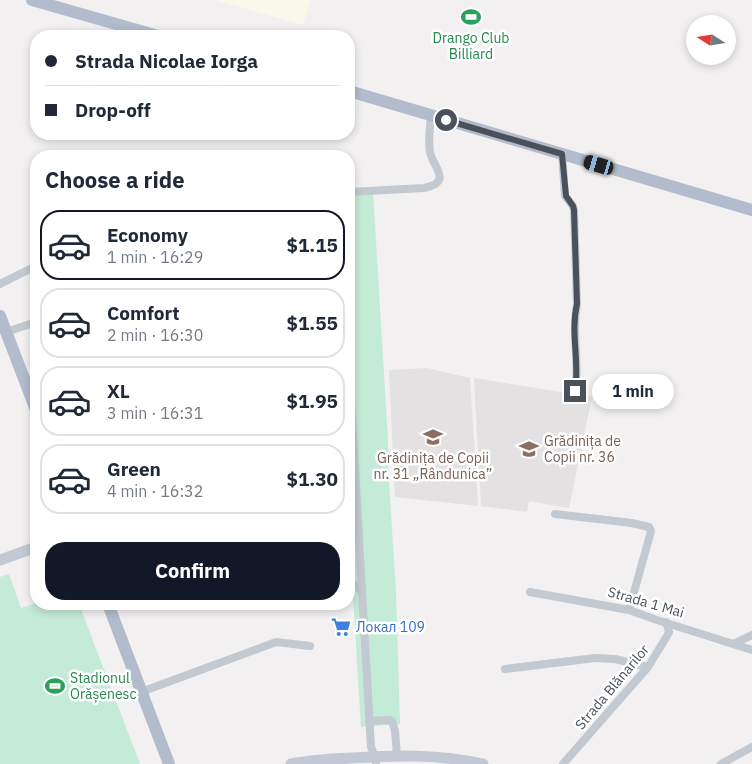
<!DOCTYPE html>
<html lang="en">
<head>
<meta charset="utf-8">
<style>
	:root { --surface:#fff; --page:#f6f6f7; --text:#1f2937; --muted:#747a83; --line:#e0e1e3; --accent:#111827 }
	body { margin:0; font-family:"IBM Plex Sans",sans-serif; background:var(--page); color:var(--text); height:100vh; display:flex; flex-direction:column; font-size:19px; white-space:nowrap }
	* { box-sizing:border-box; margin:0 }
	p { font-size:16px; color:var(--muted) }
	.icon { flex:none; width:28px; height:28px; fill:none; stroke:currentColor; stroke-width:2; stroke-linecap:round; stroke-linejoin:round }
	.map { position:relative; flex:1; overflow:hidden }
	.drawer { position:absolute; left:30px; top:150px; width:325px; height:460px; display:flex; flex-direction:column; background:var(--surface); border-radius:20px; box-shadow:0 2px 8px #0003 }
	.drawer>* { flex:none }
	.hud { position:absolute; left:30px; top:30px; width:325px; height:110px; border-radius:20px; box-shadow:0 2px 8px #0003; display:grid; align-content:center; height:110px; padding:0 15px; background:var(--surface) }
	.needle { width:32px; rotate:282deg }
	.buttons { position:absolute; left:686px; top:15px; display:grid; gap:10px }
	.buttons a { display:grid; place-items:center; width:50px; height:50px; border-radius:50%; background:var(--surface); box-shadow:0 2px 8px #0003; font-size:25px }
	.end { position:absolute; width:22px; height:22px; margin:-11px; border:6px solid #4a515b; background:#fff; box-shadow:0 0 0 2px #fff }
	.from { border-radius:50% }
	.bubble { position:absolute; height:35px; border-radius:18px; background:var(--surface); box-shadow:0 2px 8px #0003; font-size:16px; font-weight:700; line-height:35px; text-align:center }
	.car { position:absolute; width:15px; height:30px; margin:-15px -8px; border-radius:6px; box-shadow:0 0 4px 1px #0007; background:linear-gradient(#222 24%,#8ab4d8 0 40%,#222 0 76%,#8ab4d8 0 86%,#222 0) }
	.hud b { display:flex; align-items:center; gap:18px; height:48px; font-size:19px }
	.hud b+b { border-top:1px solid var(--line) }
	.hud i { width:12px; height:12px; background:var(--text) }
	ul { padding:0; list-style:none }
	li { display:flex; align-items:center; gap:15px; height:70px; margin:0 10px 8px; padding:0 5px; border:2px solid var(--line); border-radius:20px }
	li div { flex:1 }
	li b { display:block; font-size:19px }
	li em { font-style:normal; font-weight:700 }
	li.active { border-color:var(--accent) }
	li>.icon { width:45px; height:45px; stroke-width:1.5 }
	h2 { padding:0 15px; font-size:22px; line-height:60px }
	.primary-button { display:flex; gap:10px; margin-top:auto; padding:10px 15px }
	.primary-button a { flex:1; height:58px; border-radius:20px; background:var(--accent); color:#fff; font-size:20px; font-weight:700; line-height:58px; text-align:center }
	.map>svg:first-child { display:block }
	.commercial { fill:#faf8eb }
	.education { fill:#e3e1e1 }
	.green { fill:#c3ebd7 }
	.lines { fill:none; stroke-linecap:round; stroke-linejoin:round }
	.street { stroke:#c2c9d0; stroke-width:8 }
	.secondary { stroke:#c2c9d4; stroke-width:11 }
	.primary { stroke:#b2bccc; stroke-width:12 }
	.route { stroke:#4a515b; stroke-width:6 }
	.labels { text-anchor:middle; stroke-width:5; stroke-linejoin:round; paint-order:stroke }
	.leisure-label { font-size:14px; fill:#27864d; stroke:#fff }
	.education-label { font-size:14px; fill:#785e54; stroke:#fff; text-anchor:start }
	.street-label { font-size:14px; fill:#4a515b; stroke:#fff }
	.shop-label { font-size:14px; fill:#366cbe; stroke:#fff; text-anchor:start }
</style>
</head>
<body>
<div class="map">
<svg width="752" height="764" viewBox="0 0 752 764">
	<rect width="100%" height="100%" fill="#f2f0f0"/>
	<path class="commercial" d="M214,0h97l-8,25z"/>
	<path class="education" d="M427,368l43,10 8,128 -83,-9 -6,-127z
		M474,378l118,19 -23,111 -40,-7 -2,11 -46,-6z"/>
	<path class="green" d="M373,192l15,248 1,43 7,109 4,132 -39,3 -12,-197v-336z
		M9,574l12,34 15,-5 43,1 61,160h-140v-187z"/>
	<g class="lines">
		<path class="street" d="M562,154l3,42 8,10 1,4 3,95c-6,28 3,57 -2,86
			M349,192l75,-4c30,-6 8,-22 6,-36 -2,-12 0,-25 1,-36
			M0,284l36,-18
			M6,332l30,-10
			M349,365l22,382 4,9 1,8
			M555,514l77,9 17,4 2,4 -1,4 -21,75
			M349,581l12,9
			M530,592l99,18 28,10 95,30
			M733,644l19,-9
			M505,669l90,-11 20,1 33,8
			M141,692l135,-50 34,4
			M369,721l19,-1 4,1 3,10 2,24
			M563,764l85,-97 19,-31 2,-4 -3,-10
			M721,764l31,-17"/>
		<path class="secondary" d="M0,560l36,-13
			M291,764c20,-4 40,-5 61,-6 46,-3 85,-4 131,6"/>
		<path class="primary" d="M32,0l126,36
			M349,91l403,119
			M0,316l36,94
			M108,604l61,160"/>
	</g>
	<g class="lines">
		<path class="route" d="M446,120l116,34 4,42 7,10 1,4 3,94c-7,29 3,58 -2,87"/>
	</g>
	<defs>
		<symbol id="stadium-bare" viewBox="-9 -9 18 18"><path d="M0-5a6.5 5 0 1 0 0 10a6.5 5 0 1 0 0-10ZM-3.5-1.8h7v3.6h-7Z" fill="#2e9e5b" stroke="#fff" stroke-width="2.5" paint-order="stroke"/></symbol>
		<symbol id="school-bare" viewBox="-9 -9 18 18"><path d="M0-5L7-2L0 1L-7-2ZM-4 1L0 2.5L4 1V4Q0 6-4 4Z" fill="#8d6e63" stroke="#fff" stroke-width="2.5" paint-order="stroke"/></symbol>
		<symbol id="supermarket-bare" viewBox="-9 -9 18 18"><path d="M-6-5.5h2.5l.6 2H6L4.5 2H-2.5L-4.4-4H-6ZM-1.5 3.2a1.3 1.3 0 1 0 .1 0ZM3 3.2a1.3 1.3 0 1 0 .1 0Z" fill="#3f7fe0" stroke="#fff" stroke-width="2.5" paint-order="stroke"/></symbol>
	</defs>
	<g fill-rule="evenodd">
		<use href="#stadium-bare" x="457" y="3" width="28" height="28"/>
		<use href="#school-bare" x="419" y="423" width="28" height="28"/>
		<use href="#school-bare" x="515" y="435" width="28" height="28"/>
		<use href="#supermarket-bare" x="327" y="613" width="28" height="28"/>
		<use href="#stadium-bare" x="41" y="672" width="28" height="28"/>
	</g>
	<g class="labels">
		<g class="leisure-label">
			<text x="471" y="43">Drango Club<tspan x="471" dy="16">Billiard</tspan></text>
			<text x="70" y="683" text-anchor="start">Stadionul<tspan x="70" dy="16">Orășenesc</tspan></text>
		</g>
		<g class="education-label">
			<text x="544" y="446">Grădinița de<tspan x="544" dy="16">Copii nr. 36</tspan></text>
			<text x="433" y="463" text-anchor="middle">Grădinița de Copii<tspan x="433" dy="16">nr. 31 „Rândunica”</tspan></text>
		</g>
		<g class="street-label">
			<text transform="translate(646 602) rotate(16)" y="5">Strada 1 Mai</text>
			<text transform="translate(612 687) rotate(-50)" y="5">Strada Blănarilor</text>
		</g>
		<g class="shop-label">
			<text x="356" y="632">Локал 109</text>
		</g>
	</g>
</svg>
<div class="buttons">
<a><svg class="needle" viewBox="-14 -14 28 28"><path d="M0-13l5 13h-10z" fill="#e53935"/><path d="M0 13l5-13h-10z" fill="#747a83"/></svg></a>
</div>
<i class="end from" style="left:446px;top:120px"></i>
<i class="end" style="left:575px;top:391px"></i>
<div class="bubble" style="left:592px;top:374px;width:82px">1 min</div>
<i class="car" style="left:599px;top:165px;rotate:286deg"></i>
<div class="hud">
<b><i class="from"></i>Strada Nicolae Iorga</b>
<b><i></i>Drop-off</b>
</div>
<section class="drawer">
<h2>Choose a ride</h2>
<ul>
<li class="active"><svg class="icon" aria-label="car" viewBox="0 0 24 24"><path d="M5 17H2v-5l4-1 3-4h7l3 4 3 1v5h-3M9 17h6M6 11h13"/><circle cx="7" cy="17" r="2"/><circle cx="17" cy="17" r="2"/></svg><div><b>Economy</b><p>1 min · 16:29</p></div><em>$1.15</em></li>
<li><svg class="icon" aria-label="car" viewBox="0 0 24 24"><path d="M5 17H2v-5l4-1 3-4h7l3 4 3 1v5h-3M9 17h6M6 11h13"/><circle cx="7" cy="17" r="2"/><circle cx="17" cy="17" r="2"/></svg><div><b>Comfort</b><p>2 min · 16:30</p></div><em>$1.55</em></li>
<li><svg class="icon" aria-label="car" viewBox="0 0 24 24"><path d="M5 17H2v-5l4-1 3-4h7l3 4 3 1v5h-3M9 17h6M6 11h13"/><circle cx="7" cy="17" r="2"/><circle cx="17" cy="17" r="2"/></svg><div><b>XL</b><p>3 min · 16:31</p></div><em>$1.95</em></li>
<li><svg class="icon" aria-label="car" viewBox="0 0 24 24"><path d="M5 17H2v-5l4-1 3-4h7l3 4 3 1v5h-3M9 17h6M6 11h13"/><circle cx="7" cy="17" r="2"/><circle cx="17" cy="17" r="2"/></svg><div><b>Green</b><p>4 min · 16:32</p></div><em>$1.30</em></li>
</ul>
<div class="primary-button"><a>Confirm</a></div>
</section>
</div>
</body>
</html>
